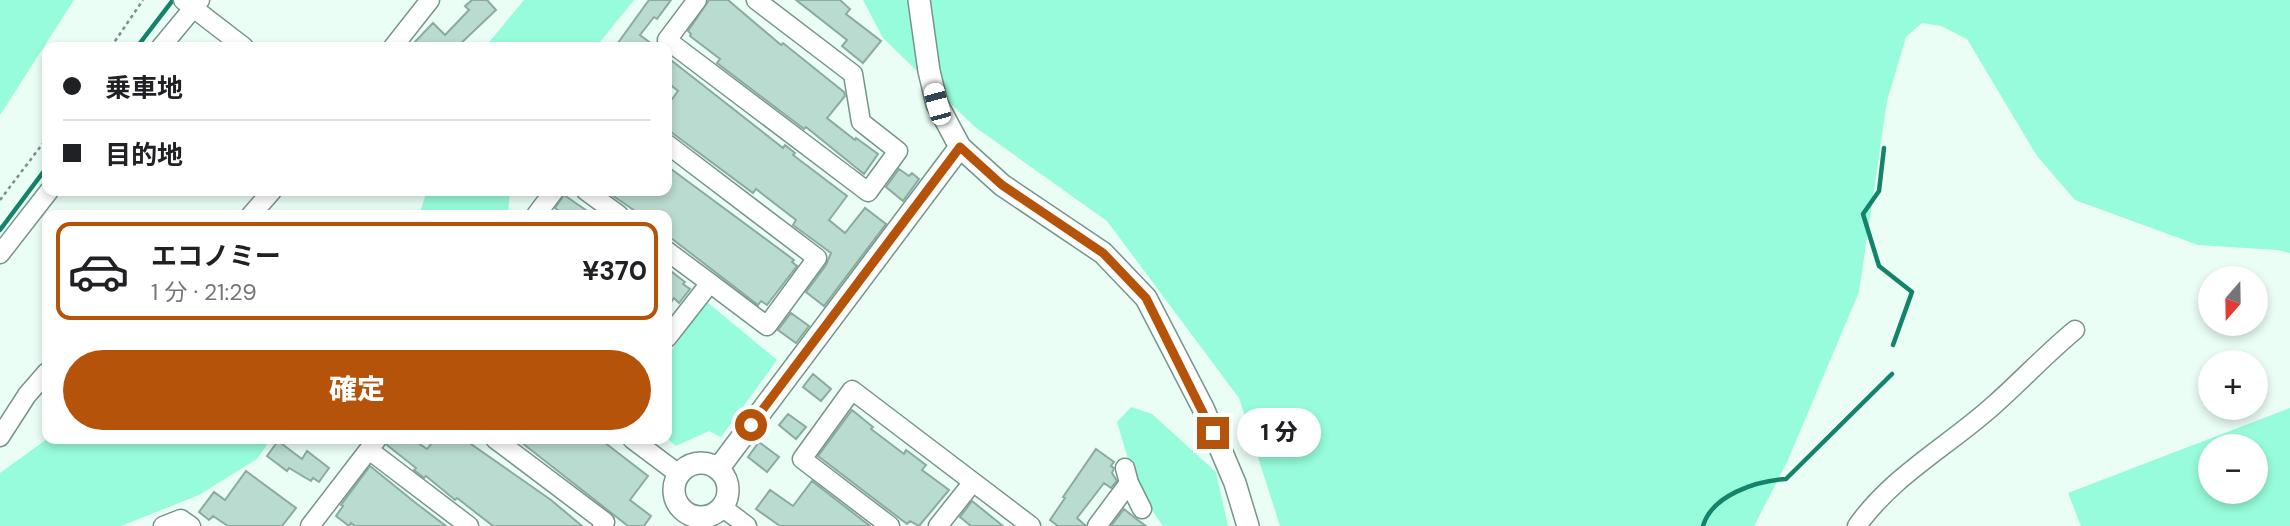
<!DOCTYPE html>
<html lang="ja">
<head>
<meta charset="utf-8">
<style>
	:root { --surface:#fff; --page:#f6f6f6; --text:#202124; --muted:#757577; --line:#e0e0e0; --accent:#b45309 }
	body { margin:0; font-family:"DM Sans","Noto Sans JP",sans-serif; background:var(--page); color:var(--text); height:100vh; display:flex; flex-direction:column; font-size:26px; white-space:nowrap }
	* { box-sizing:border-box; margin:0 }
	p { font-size:23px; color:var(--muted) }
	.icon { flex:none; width:38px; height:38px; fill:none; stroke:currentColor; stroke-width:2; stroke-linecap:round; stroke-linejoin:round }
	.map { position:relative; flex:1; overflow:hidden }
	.panel { position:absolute; left:42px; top:210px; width:630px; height:234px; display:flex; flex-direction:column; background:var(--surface); border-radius:14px; box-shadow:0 4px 10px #0003 }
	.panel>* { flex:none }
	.banner { position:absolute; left:42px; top:42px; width:630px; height:154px; border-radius:14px; box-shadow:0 4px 10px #0003; display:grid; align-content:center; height:154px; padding:0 21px; background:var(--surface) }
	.needle { width:46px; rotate:200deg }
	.tools { position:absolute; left:2198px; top:266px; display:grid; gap:14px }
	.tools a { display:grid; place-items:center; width:70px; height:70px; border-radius:50%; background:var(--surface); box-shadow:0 4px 10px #0003; font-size:35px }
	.end { position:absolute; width:32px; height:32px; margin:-16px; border:9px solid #b45309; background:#fff; box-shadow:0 0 0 4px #fff }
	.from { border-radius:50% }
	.bubble { position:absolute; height:49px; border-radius:24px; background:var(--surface); box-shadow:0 4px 10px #0003; font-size:23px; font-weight:800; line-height:49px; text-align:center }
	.car { position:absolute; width:21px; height:42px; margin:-21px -10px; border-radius:9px; box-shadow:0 0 5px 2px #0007; background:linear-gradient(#fff 24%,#345 0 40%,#fff 0 76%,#345 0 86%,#fff 0) }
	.banner b { display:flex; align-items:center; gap:24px; height:66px; font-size:26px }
	.banner b+b { border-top:2px solid var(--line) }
	.banner i { width:18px; height:18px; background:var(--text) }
	ul { padding:12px 0 0; list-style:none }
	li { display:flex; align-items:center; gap:21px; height:98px; margin:0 14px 10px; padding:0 7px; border:4px solid transparent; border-radius:14px }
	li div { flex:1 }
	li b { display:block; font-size:26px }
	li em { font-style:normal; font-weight:800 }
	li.selected { border-color:var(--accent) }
	li>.icon { width:63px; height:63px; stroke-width:1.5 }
	.cta { display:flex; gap:14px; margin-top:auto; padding:14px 21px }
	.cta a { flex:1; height:80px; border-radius:42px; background:var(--accent); color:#fff; font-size:28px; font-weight:800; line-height:80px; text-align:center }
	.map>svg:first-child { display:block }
	.green { fill:#97fcdb; fill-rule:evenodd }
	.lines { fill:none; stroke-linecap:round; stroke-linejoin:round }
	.stream { stroke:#148369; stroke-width:4.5 }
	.building { fill:#badbcf; stroke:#8baba0; stroke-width:2 }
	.minor-casing { stroke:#76958a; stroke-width:21 }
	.tertiary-casing { stroke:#76958a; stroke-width:24 }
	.path { stroke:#7e8d88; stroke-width:2.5; stroke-dasharray:3.5 3.5; stroke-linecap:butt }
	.minor { stroke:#fff; stroke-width:18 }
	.tertiary { stroke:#fff; stroke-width:21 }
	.route { stroke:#b45309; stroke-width:9 }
</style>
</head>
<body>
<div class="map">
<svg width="2290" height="526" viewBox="0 0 2290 526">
	<rect width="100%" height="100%" fill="#eafef6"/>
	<path class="green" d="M0,0h74l-74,115z
		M524,0h110l-38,47h-111z
		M863,0h1427v253l-12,-3 -80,-5 -123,-45 -38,-44 -70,-117 -26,-13 -19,-3 -16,14 -19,64 -28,191 -72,170 -33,64h-474l-41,-128 -132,-177 -132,-94 -92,-89z
		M427,191h83l-2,24h-89z
		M707,302l70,58 -56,77 -12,-6 -33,15 -9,-8v-82z
		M1131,407l21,7 64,58 12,54h-65l-26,-37 -20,-67z
		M2290,408v118h-209l-13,-33zM2256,446v46h-46v-46z
		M47,439h224l-14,20 -58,36 -78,31h-121v-53z"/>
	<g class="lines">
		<path class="stream" d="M137,47l36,-47
			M1884,148l-5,43 -16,23 16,52 33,26 -19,53
			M0,230l47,-63
			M1703,526c9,-31 53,-45 83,-47l106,-105"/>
	</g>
	<path class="building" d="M472,0h15l9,10 -39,37h-47l23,-24 12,12 24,-25 -4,-4z
		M649,0h22l-14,19 -3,-2 -14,18 16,12h-41z
		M709,0h19l53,45 2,-2 61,49 1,4 -18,22 28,22 1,-2 22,16 -14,20 -58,-47 -2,2 -87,-66 3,-4 -30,-23 1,-2 -3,-3z
		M796,0h44l10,9 -4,5 35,27 -18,22 -21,-17 5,-6z
		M667,57l116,91 2,-3 10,8 -2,2 54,41 -18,24 16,13 20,-25 21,16 -62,82 -18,-14 20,-27 5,-12 -38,-28 3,-5 -40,-31 -3,4 -86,-64v-23l11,-15 -11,-9z
		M667,166l127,94 -2,2 5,4 -30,39 -6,-4 -3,4 -91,-70v-20h-26l-35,-24h61z
		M899,169l10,7 3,-3 7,6 -16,22 -17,-14z
		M564,195l29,20h-28l-10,-7z
		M672,272l13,10 -2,2 7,5 -11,14 -5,-5 -7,10v-29z
		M791,313l18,13 -13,17 -18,-13z
		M813,374l18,15 -10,12 -18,-14z
		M852,410l21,17 -2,2 33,25 2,-4 20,15 -4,5 27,20 -30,36 -9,-5 -3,3 -89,-68z
		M788,414l18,13 -10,12 -17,-14z
		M388,439h24l15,10 8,-10h40l-4,5 80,56 31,26h-89l-36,-28 -2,2 -29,-24 -2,2 -10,-8 2,-2 -29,-23z
		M517,439h83l48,37 -18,24 21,16 -7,10h-16z
		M278,441l24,18 5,-8 22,17 -10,14 -6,-4 -2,3 -22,-13 -2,3 -20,-15z
		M759,442l20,15 -12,15 -19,-15z
		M1096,449l18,13 -3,4 3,2 -2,5 5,8 -6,7 -7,-5 -27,35 9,8h-28l-8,-6 15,-22 -2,-1z
		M370,466l47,38 29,22h-91l-4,-3 -2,3 -13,-10 7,-10 -2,-1z
		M246,471l50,37 -14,18h-54l-15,-10 -4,4 -10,-8 15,-20 11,8z
		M812,481l58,45h-90l-24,-17 14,-19 23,16z
		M972,501l31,25h-32l-11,-9z
		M1124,509l11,9 11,8h-35z"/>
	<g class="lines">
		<defs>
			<path id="minor" d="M183,0l61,47
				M697,0l-30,40 201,152 30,-41 -37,-29 -8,-48 -97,-74
				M161,47l39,-47
				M393,47l37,-47
				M667,144l150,114 -50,68 -57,-43 -43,55
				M586,191l33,24
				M251,215l21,-24
				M536,215l18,-24
				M667,251l43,32
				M0,254l49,-63
				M0,437l27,-42 20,-23
				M495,439l110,83 -3,4
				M632,439l48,36
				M369,450l100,76
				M1125,468l4,15 13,26
				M722,507l25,19
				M163,526l18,-7 10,7
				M310,526l67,-87
				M890,526l-88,-67 50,-69 179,136
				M938,526l35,-44
				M1097,526l32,-43
				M1857,526c36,-51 93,-81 138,-122 27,-24 52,-51 80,-74"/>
			<path id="tertiary" d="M919,0l10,71 8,33 23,43 42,38 101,68 43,45 57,110 32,75 13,43
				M674 490a27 27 0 1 1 54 0a27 27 0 1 1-54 0Z
				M718,469l242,-322"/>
		</defs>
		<use href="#minor" class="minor-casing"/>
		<use href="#tertiary" class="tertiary-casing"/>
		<path class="path" d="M111,47l32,-47
			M0,200l47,-62"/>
		<use href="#minor" class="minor"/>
		<use href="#tertiary" class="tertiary"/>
	</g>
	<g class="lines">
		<path class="route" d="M751,425l209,-278 42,38 101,68 43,45 67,135"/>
	</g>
</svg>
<div class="tools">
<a><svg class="needle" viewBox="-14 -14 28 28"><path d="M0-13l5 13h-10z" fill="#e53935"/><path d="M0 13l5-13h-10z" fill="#757577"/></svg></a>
<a>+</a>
<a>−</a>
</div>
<i class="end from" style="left:751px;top:425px"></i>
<i class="end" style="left:1213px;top:433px"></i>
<div class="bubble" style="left:1237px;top:408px;width:84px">1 分</div>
<i class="car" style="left:937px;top:104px;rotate:345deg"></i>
<div class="banner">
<b><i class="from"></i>乗車地</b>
<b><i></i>目的地</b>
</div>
<section class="panel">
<ul>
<li class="selected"><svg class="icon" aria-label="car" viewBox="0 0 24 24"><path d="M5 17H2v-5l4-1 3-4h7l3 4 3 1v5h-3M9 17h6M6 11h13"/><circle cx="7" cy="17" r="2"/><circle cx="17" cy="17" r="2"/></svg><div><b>エコノミー</b><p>1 分 · 21:29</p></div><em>¥370</em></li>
</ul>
<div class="cta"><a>確定</a></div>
</section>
</div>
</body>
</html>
